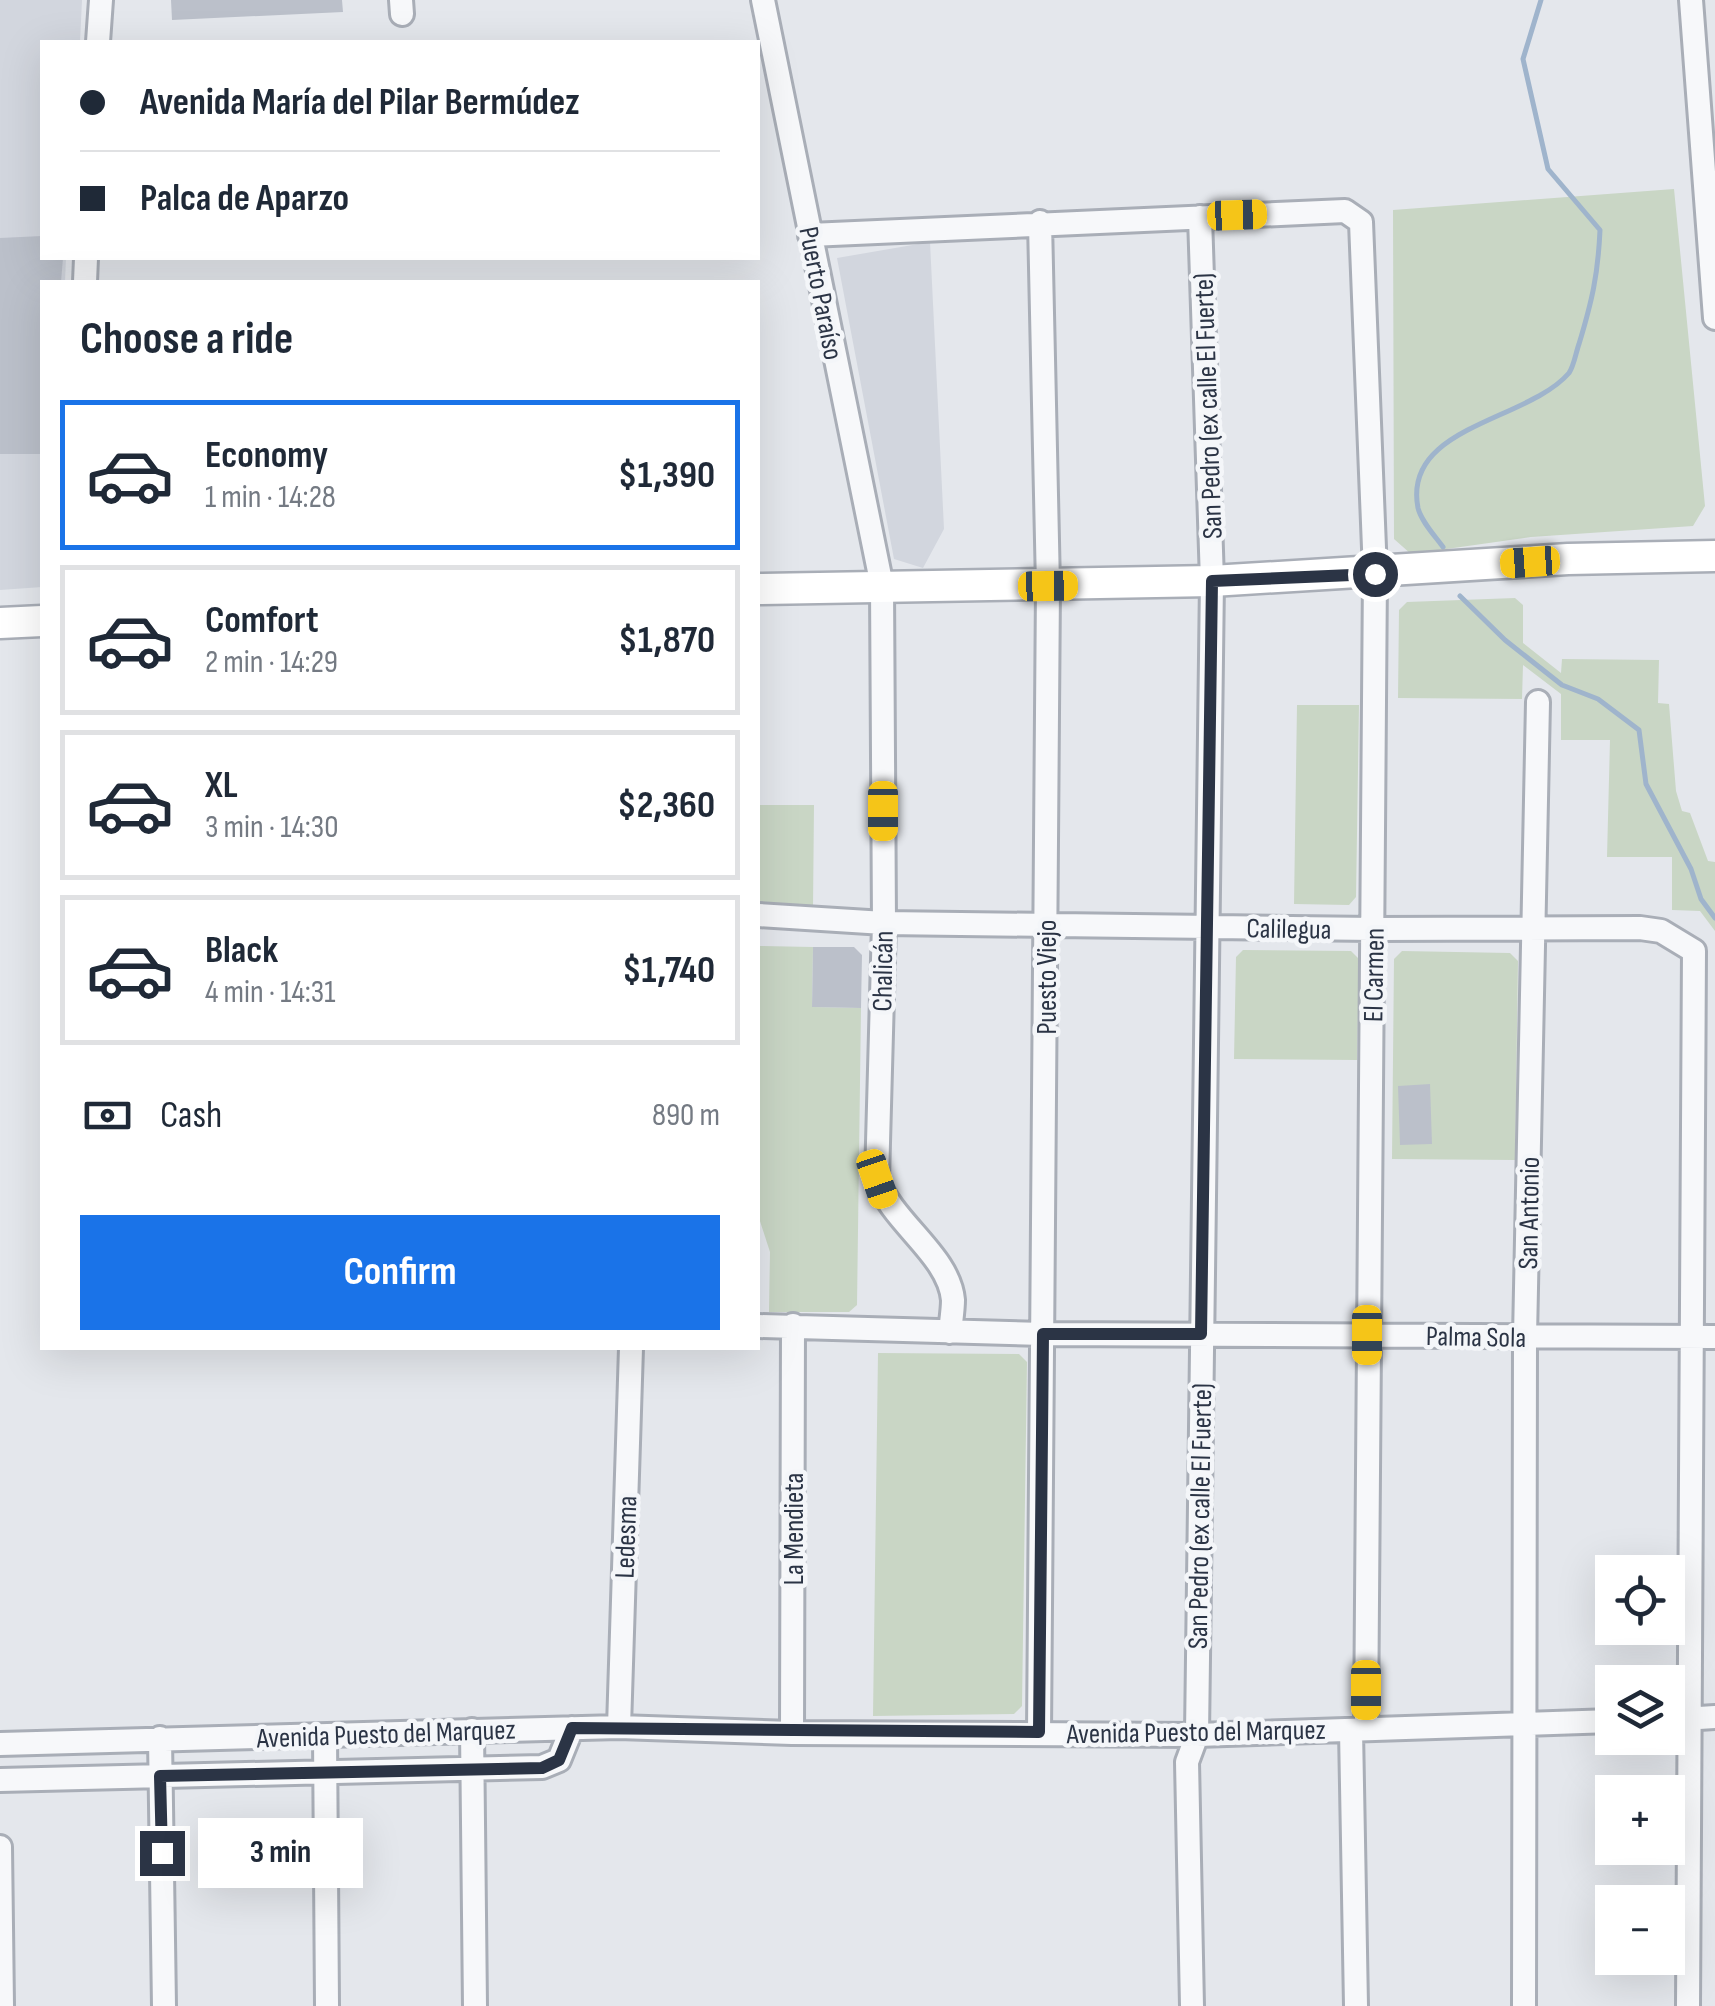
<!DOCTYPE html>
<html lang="en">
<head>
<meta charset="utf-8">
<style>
	:root { --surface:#fff; --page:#f6f6f7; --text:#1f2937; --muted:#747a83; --line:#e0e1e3; --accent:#1a73e8 }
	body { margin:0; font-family:"Sofia Sans Condensed",sans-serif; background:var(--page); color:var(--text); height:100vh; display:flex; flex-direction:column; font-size:38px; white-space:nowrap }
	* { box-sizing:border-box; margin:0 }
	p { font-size:32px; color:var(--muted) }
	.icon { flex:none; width:55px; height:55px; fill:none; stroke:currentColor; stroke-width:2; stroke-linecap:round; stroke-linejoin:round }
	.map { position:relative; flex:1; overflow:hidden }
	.sheet { position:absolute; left:40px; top:280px; width:720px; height:1070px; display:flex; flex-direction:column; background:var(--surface); border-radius:0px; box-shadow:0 10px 40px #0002 }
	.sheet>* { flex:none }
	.guide { position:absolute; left:40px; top:40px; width:720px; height:220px; border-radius:0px; box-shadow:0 10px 40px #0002; display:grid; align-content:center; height:220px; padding:0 40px; background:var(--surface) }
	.buttons { position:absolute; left:1595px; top:1555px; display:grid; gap:20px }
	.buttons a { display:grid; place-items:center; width:90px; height:90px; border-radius:0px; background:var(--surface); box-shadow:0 10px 40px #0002; font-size:50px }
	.end { position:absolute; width:45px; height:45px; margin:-22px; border:12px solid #2b3445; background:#fff; box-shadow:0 0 0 5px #fff }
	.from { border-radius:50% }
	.bubble { position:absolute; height:70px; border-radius:0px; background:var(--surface); box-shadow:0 10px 40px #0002; font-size:32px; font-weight:700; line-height:70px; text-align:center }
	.car { position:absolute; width:30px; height:60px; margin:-30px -15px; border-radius:12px; box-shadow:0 0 8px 2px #0007; background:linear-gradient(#f5c518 24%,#345 0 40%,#f5c518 0 76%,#345 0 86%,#f5c518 0) }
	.guide b { display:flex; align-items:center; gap:35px; height:95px; font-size:38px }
	.guide b+b { border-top:2px solid var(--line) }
	.guide i { width:25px; height:25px; background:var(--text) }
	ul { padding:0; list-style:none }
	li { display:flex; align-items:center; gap:30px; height:150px; margin:0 20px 15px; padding:0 20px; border:5px solid var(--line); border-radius:0px }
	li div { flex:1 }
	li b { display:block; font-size:38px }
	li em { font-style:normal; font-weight:700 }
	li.selected { border-color:var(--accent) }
	li>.icon { width:90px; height:90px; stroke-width:1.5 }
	h2 { padding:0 40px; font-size:45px; line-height:120px }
	.pay { display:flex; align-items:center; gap:25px; height:110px; padding:0 40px; font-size:38px }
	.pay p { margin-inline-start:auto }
	.button { display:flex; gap:20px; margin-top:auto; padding:20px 40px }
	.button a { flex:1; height:115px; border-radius:0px; background:var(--accent); color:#fff; font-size:40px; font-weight:700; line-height:115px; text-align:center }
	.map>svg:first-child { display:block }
	.built { fill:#d2d6de }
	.green { fill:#c9d6c5 }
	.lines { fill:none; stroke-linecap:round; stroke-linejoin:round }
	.stream { stroke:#9fb4cc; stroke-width:5 }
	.building { fill:#bbc0ca }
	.street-casing { stroke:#a9aeb7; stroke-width:28 }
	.secondary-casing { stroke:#a9aeb7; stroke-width:35 }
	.street { stroke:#f7f8fa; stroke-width:22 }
	.secondary { stroke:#fff; stroke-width:30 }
	.route { stroke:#2b3445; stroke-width:12 }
	.labels { text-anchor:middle; stroke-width:9; stroke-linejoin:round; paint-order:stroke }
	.street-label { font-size:28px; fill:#2b3445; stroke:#f4f6f9 }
</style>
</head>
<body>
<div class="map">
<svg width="1715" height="2006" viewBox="0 0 1715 2006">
	<rect width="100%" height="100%" fill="#e4e7ec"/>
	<path class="built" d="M0,0h82l-2,42h-38v216h24l-1,24h-23v305l-42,3z
		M930,242l14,287 -21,39 -29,-9 -57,-301z"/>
	<path class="green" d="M1674,189l31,317 -12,20 -162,11 -120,17 -17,-15 -1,-329z
		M1515,598l8,7v38l38,30 1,-14 97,1 -1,43 11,1 7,87 6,20 8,2 18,48 7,1v69l-15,-20 -28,-1v-53h-65l3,-117h-49v-46l-38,-29 -1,34 -124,-1 1,-88 8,-8z
		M1297,705h62l-3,192 -7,8 -55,-1z
		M758,805h56l-1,103 -51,-1 -4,-4z
		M758,946l55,1 -1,60 49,1 -4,297 -8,7h-80l1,-60 -12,-37z
		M1243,950l108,1 8,8 -2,101 -123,-1 2,-102z
		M1402,951l108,2 8,8 -3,199 -123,-1 2,-200z
		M878,1353l141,1 8,8 -5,344 -8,8 -141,2z"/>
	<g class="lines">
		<path class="stream" d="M1443,547c-8,-11 -22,-26 -25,-39 -16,-82 110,-87 151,-135 5,-7 7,-21 10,-29 13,-43 19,-69 21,-114l-52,-61 -25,-110 18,-59
			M1460,596l45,44 57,45 36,14 41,31 7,54 45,85 10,30 14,19"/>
	</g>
	<path class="building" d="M171,0h171l1,12 -171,8z
		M42,236v22h21l-2,24h-19v172h-42v-216z
		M813,947h41l8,8 -1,53 -49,-1z
		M1430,1084l2,60 -32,1 -2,-59z"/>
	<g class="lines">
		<defs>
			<path id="street" d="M401,0l1,14
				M763,0l119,586 2,337 -7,256c15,44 72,76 76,121 0,10 -2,22 -3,32
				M1691,0l24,318
				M98,42l3,-42
				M810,235l535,-24 16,11 14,351 -9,1156
				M85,282l1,-24
				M758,915l126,8 490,6 266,-1 21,3 33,20 -6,1055
				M758,1326l285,8 672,3
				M1668,1720l47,-3
				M619,1727l12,-379
				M472,1730l3,276
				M1351,1730l5,276
				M792,1733l1,-408
				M1039,1733l9,-1147 -8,-364
				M325,1736l2,270
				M160,1738l4,268
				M0,1744l619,-17 173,6 405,2 415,-14
				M0,1780l542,-13 17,-7 13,-32
				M0,1847l2,159
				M1192,2006l-5,-244 10,-27 15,-1154 -12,-364
				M1524,2006l1,-669 13,-635"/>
			<path id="secondary" d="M758,589l454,-8 356,-22 147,-3
				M0,623l42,-2"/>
		</defs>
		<use href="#street" class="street-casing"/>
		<use href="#secondary" class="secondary-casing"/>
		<use href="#street" class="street"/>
		<use href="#secondary" class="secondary"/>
	</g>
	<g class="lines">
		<path class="route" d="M162,1853l-2,-77 382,-8 17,-8 13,-32 467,4 4,-398h158l11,-753 163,-7"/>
	</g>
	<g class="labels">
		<g class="street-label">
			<text transform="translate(822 293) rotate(79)" y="10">Puerto Paraíso</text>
			<text transform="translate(1207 406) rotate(-92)" y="10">San Pedro (ex calle El Fuerte)</text>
			<text transform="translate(1289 928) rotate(1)" y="10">Calilegua</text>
			<text transform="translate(882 971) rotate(-89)" y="10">Chalicán</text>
			<text transform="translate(1373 975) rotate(-89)" y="10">El Carmen</text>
			<text transform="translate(1046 977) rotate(-90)" y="10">Puesto Viejo</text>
			<text transform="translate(1528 1213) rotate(-89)" y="10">San Antonio</text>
			<text transform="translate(1476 1336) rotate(1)" y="10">Palma Sola</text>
			<text transform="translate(1199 1516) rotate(-89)" y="10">San Pedro (ex calle El Fuerte)</text>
			<text transform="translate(793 1529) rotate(-90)" y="10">La Mendieta</text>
			<text transform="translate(625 1537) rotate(-88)" y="10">Ledesma</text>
			<text transform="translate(1196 1731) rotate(-1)" y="10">Avenida Puesto del Marquez</text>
			<text transform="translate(386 1733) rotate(-2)" y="10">Avenida Puesto del Marquez</text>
		</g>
	</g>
</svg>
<div class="buttons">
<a><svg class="icon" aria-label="locate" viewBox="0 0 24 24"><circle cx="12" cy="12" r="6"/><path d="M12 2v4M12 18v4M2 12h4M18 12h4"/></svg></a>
<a><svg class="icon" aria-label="layers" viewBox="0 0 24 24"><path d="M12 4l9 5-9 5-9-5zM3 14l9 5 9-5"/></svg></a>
<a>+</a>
<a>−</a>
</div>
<i class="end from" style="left:1375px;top:574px"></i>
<i class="end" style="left:162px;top:1853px"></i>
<div class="bubble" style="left:198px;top:1818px;width:165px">3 min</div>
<i class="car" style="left:1237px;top:215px;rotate:88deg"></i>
<i class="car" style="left:1530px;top:562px;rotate:266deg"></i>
<i class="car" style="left:1048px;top:586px;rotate:89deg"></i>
<i class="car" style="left:883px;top:811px;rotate:180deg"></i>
<i class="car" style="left:877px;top:1179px;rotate:161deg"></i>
<i class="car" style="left:1367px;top:1335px;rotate:180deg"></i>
<i class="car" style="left:1366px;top:1690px;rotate:180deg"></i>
<div class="guide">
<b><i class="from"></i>Avenida María del Pilar Bermúdez</b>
<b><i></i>Palca de Aparzo</b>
</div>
<section class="sheet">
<h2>Choose a ride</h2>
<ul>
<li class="selected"><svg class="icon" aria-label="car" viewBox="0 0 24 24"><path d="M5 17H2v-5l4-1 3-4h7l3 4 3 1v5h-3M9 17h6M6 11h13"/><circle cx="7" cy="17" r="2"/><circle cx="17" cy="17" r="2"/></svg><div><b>Economy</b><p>1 min · 14:28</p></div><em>$1,390</em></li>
<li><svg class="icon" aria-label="car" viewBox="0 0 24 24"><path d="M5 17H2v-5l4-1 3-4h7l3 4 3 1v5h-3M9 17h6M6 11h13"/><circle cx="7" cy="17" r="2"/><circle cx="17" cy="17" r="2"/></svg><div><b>Comfort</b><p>2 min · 14:29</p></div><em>$1,870</em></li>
<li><svg class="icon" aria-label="car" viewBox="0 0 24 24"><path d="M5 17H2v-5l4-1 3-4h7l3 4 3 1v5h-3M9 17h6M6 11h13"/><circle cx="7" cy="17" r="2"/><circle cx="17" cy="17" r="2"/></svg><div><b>XL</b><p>3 min · 14:30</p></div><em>$2,360</em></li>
<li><svg class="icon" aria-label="car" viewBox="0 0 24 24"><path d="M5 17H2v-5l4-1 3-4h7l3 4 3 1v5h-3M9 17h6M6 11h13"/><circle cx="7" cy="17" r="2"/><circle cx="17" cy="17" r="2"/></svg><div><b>Black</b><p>4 min · 14:31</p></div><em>$1,740</em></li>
</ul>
<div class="pay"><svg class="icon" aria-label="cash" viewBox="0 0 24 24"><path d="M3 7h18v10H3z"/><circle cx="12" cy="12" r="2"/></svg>Cash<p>890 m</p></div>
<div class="button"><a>Confirm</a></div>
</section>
</div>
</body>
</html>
